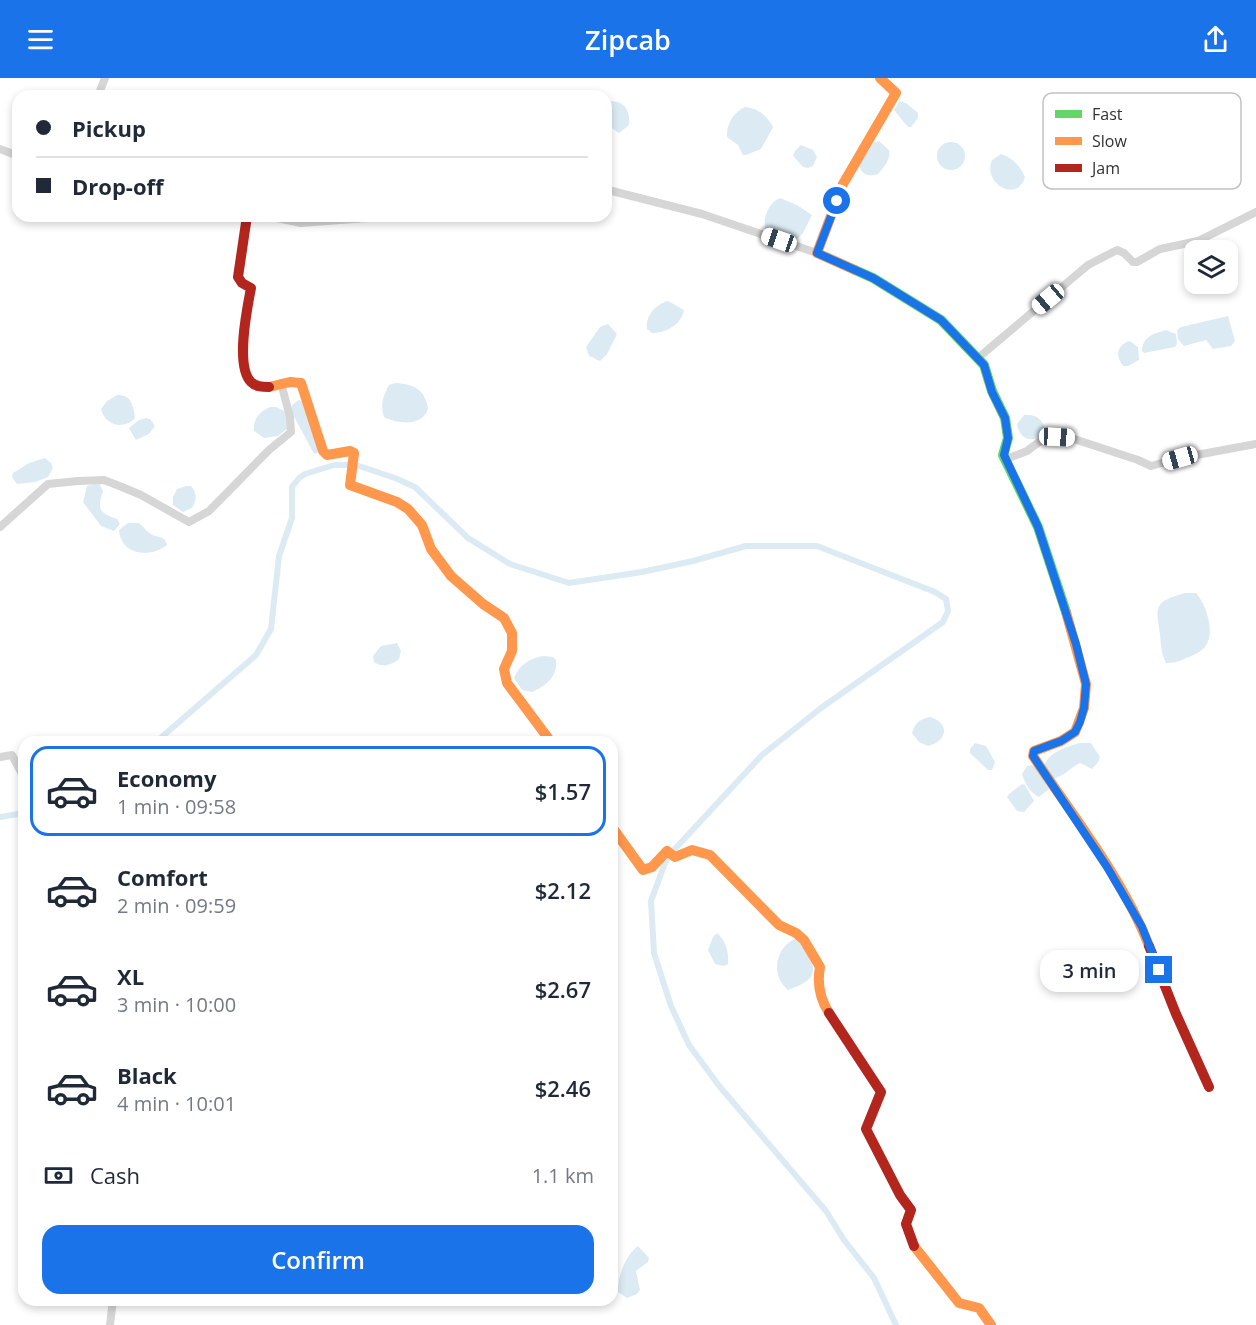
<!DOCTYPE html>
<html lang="en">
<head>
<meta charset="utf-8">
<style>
	:root { --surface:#fff; --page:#f2f2f3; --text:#1f2937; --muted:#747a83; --line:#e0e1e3; --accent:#1a73e8 }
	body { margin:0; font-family:"Open Sans",sans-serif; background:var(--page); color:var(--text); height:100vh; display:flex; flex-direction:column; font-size:22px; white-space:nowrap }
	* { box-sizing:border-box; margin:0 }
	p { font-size:20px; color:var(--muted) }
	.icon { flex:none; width:33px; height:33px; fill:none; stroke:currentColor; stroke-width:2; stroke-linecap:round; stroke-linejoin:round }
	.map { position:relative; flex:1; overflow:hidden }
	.sheet { position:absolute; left:18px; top:658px; width:600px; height:570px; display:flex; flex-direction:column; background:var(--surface); border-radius:18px; box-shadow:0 3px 9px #0003 }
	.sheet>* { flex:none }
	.top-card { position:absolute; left:12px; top:12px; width:600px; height:132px; border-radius:18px; box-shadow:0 3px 9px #0003; display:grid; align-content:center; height:132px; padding:0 24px; background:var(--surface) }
	.tools { position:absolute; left:1184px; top:162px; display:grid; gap:12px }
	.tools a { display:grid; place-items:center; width:54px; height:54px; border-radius:12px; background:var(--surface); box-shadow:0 3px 9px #0003; font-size:30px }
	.end { position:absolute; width:27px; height:27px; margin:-14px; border:8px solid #1a73e8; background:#fff; box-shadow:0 0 0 3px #fff }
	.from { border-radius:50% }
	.bubble { position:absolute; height:42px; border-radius:18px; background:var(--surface); box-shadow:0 3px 9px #0003; font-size:20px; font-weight:600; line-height:42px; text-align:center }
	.car { position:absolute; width:18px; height:36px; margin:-18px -9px; border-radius:8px; box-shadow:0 0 4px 2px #0007; background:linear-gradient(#fff 24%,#345 0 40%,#fff 0 76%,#345 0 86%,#fff 0) }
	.top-card b { display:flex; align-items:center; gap:21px; height:57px; font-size:22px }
	.top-card b+b { border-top:2px solid var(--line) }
	.top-card i { width:15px; height:15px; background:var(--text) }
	ul { padding:10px 0 0; list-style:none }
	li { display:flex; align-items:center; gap:18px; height:90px; margin:0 12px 9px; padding:0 12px; border:3px solid transparent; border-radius:18px }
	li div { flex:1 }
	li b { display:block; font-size:22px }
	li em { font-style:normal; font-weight:600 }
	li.selected { border-color:var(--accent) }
	li>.icon { width:54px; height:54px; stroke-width:1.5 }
	.pay { display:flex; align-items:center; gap:15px; height:66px; padding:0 24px; font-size:22px }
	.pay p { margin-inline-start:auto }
	.cta { display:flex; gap:12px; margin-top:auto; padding:12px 24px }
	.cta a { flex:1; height:69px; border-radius:18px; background:var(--accent); color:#fff; font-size:24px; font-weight:600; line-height:69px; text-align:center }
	header { display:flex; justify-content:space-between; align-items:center; height:78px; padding:0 24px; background:var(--accent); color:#fff; font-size:27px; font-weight:600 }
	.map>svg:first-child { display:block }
	.water { fill:#dcebf3 }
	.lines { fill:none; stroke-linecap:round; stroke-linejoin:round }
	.canal { stroke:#dcebf3; stroke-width:6 }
	.street { stroke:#d6d6d6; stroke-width:8 }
	.fast { stroke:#63d668; stroke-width:10 }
	.slow { stroke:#ff974d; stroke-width:10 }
	.jam { stroke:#b3261e; stroke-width:10 }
	.route { stroke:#1a73e8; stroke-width:8 }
	.key { fill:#fff; stroke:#c2c2c2; stroke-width:1.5 }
	.key-label { font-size:16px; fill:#323232 }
</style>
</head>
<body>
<header><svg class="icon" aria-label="menu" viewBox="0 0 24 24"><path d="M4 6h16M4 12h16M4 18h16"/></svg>Zipcab<svg class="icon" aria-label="share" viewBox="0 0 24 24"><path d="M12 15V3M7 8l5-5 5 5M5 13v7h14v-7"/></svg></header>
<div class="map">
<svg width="1256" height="1247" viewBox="0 0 1256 1247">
	<rect width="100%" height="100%" fill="#fff"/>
	<path class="water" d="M611,23c14,0 20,11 18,24l-10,8 -13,-9v-18z
		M900,23l6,2 12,10v5l-7,9h-3l-14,-17z
		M745,29c13,1 22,9 28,20l-12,22 -15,6h-3l-5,-10 -11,-8c-1,-13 7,-25 18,-30z
		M879,63l10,9c2,9 -5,17 -11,24 -10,3 -16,1 -19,-9l15,-23z
		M937 78a14 14 0 1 1 28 0a14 14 0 1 1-28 0Z
		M801,67l12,5 4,7 -4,9 -5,2 -5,-1 -10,-11 2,-5z
		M1001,76c12,4 19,12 24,23 -8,27 -43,6 -33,-17z
		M780,120l17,7 15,10 -9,18 -6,6 -11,-1 -21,-10c-2,-11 4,-26 15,-30z
		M668,223l16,9c-2,14 -18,23 -32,23l-5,-4c-2,-13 9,-25 21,-28z
		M1228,238l7,25 -4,5 -18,3 -7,-9 -22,6 -6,-7 -1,-9 4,-3z
		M608,246l9,10 -10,20 -7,7c-4,-1 -7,-4 -11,-5l-3,-9 14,-20z
		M1166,252l10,4 1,10 -2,3 -31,6 -2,-2c1,-15 11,-17 24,-21z
		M1130,263l8,6 1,13 -11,6h-5c-8,-10 -6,-22 7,-25z
		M395,305c19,1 30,6 33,26 -6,18 -31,15 -44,8 -4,-12 -1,-21 5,-32z
		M117,317c15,0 16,10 18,23 -11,12 -30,8 -34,-9l6,-8z
		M299,322l5,2 15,50 -4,2 -2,-2 -22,-41 1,-6z
		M270,329h6l11,5 1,16 -10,8 -14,2 -10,-7c-1,-12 5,-19 16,-24z
		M1024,337c8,0 13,0 18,7 12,15 -21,29 -25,2z
		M146,340l4,1 5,7 -6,8 -13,6 -7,-12 10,-8z
		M45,380l6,5 2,5 -5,9 -13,5 -18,2 -5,-7 1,-4 16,-10z
		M99,405l4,8c-6,18 -4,22 14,28l3,5 -6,7 -13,-5 -18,-24 4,-16z
		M186,408h5c6,7 6,14 1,22l-9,4 -10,-7v-8l4,-8z
		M128,445h11c4,3 8,9 12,11 8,5 13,0 16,11 -16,13 -46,11 -48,-15z
		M1185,515h11c10,11 20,40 9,54 -5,6 -14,9 -21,12 -6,3 -11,4 -18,4 -5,-10 -5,-18 -6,-28 -4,-29 -7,-33 25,-42z
		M397,565l4,8 -2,8c-7,6 -17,9 -25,3l-1,-6 8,-10z
		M543,578l10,1 3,3c2,17 -11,26 -24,32l-10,-2 -8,-12c5,-13 16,-20 29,-22z
		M930,639c20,6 18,24 -2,29l-9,-4 -7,-9c3,-10 8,-14 18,-16z
		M975,665l11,3 9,16 -3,8h-4l-18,-17v-4z
		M1079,665h12l9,14 -2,5 -6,7 -12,-6c-10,5 -17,14 -28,16l-8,-13c6,-15 21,-18 35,-23z
		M1032,687l4,3 13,21 -10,8c-8,-3 -15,-15 -17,-23l5,-8z
		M1022,706l3,1 9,16 -10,11 -7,-1 -10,-14 2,-3z
		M717,855c9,8 12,19 11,31l-4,2 -9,-2 -7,-14 5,-13z
		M797,860c17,26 29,39 -9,52 -18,-14 -13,-44 9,-52z
		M638,1168l11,12 -1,4 -12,9 4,19 -3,4 -10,4 -9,-6c-1,-15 8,-37 20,-46z"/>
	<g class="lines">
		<path class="canal" d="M356,387l39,13 20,9 53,51 42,26 59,19 73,-11 51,-11 53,-15h71l118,46 11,7 2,12 -5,11 -122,86 -59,47 -89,96 -8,12 -14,38 3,52 17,53 18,39 31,42 106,124 18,29 30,38 22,47
			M156,664l100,-87 15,-26 8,-73 13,-38v-31l7,-9 6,-4 29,-9h16
			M0,739l24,-4"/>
		<path class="street" d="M98,18l7,-18
			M0,71l18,7
			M606,114l6,-1 90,23 115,39
			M268,138l33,7 92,-7
			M978,280l110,-93 29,-15 7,3 9,9h4l23,-13 38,-8 58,-29
			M1006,381l21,-8 12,-9 10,-3 22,-1 67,22 13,6 29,-8 76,-14
			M0,449l48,-43 30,-3 26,-1 18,7 19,8 48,27 20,-11 60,-61 22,-18 -1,-15 -9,-34
			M0,679l12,-2 12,23
			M110,1247l3,-25"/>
		<path class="fast" d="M855,192l18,8 68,42 43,45 8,26 13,27 3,20 -5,17 35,72 28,85"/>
		<path class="slow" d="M855,192l-38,-17 26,-69 53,-91 -16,-15
			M269,309l21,-5 11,1 22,68 4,4 23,-4 4,2 -4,32 47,17 11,7 14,16 9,24 20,27 32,28 21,14 8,15v18l-8,18 3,14 44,59
			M1066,534l20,72 -2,24 -9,24 -14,9 -27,10 -1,5c39,59 91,124 116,190
			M612,749l31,43 9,-3 15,-16 8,6 17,-7 18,5 69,70 17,8 8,7 16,27c-3,16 0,32 9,46
			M914,1168l45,57 20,5 12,17"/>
		<path class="jam" d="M247,138l-9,61 4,6 9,5c-4,21 -16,78 0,94 5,5 12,5 18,5
			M1149,868l27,68 33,73
			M829,935l52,79 -15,37 34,66 11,15 -5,14 8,22"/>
	</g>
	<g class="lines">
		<path class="route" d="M837,123l-20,52 56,25 68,42 43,45 8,27 13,26 3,20 -4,17 34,72 38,117 10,40 -2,24 -4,14 -5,10 -14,9 -27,10 -1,5 74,111 35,60 17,43"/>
	</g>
	<rect x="1043" y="15" width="198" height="96" rx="9" class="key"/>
	<rect x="1055" y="32" width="27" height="8" fill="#63d668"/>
	<rect x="1055" y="59" width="27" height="8" fill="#ff974d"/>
	<rect x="1055" y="86" width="27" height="8" fill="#b3261e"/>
	<g class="key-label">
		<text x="1092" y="42">Fast</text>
		<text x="1092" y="69">Slow</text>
		<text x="1092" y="96">Jam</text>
	</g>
</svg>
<div class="tools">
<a><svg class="icon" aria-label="layers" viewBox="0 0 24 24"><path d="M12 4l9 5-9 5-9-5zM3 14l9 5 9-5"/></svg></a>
</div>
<i class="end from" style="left:837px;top:123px"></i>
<i class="end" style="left:1159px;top:892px"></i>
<div class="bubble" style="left:1040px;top:872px;width:99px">3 min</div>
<i class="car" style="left:779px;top:162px;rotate:289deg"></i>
<i class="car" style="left:1048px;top:221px;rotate:230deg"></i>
<i class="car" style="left:1057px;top:359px;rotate:93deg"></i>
<i class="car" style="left:1180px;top:380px;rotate:254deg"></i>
<div class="top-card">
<b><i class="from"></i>Pickup</b>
<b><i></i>Drop-off</b>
</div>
<section class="sheet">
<ul>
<li class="selected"><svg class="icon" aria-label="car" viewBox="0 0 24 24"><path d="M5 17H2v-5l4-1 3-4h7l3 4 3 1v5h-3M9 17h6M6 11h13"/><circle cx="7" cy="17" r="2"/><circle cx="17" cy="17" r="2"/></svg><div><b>Economy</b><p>1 min · 09:58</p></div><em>$1.57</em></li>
<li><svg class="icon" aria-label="car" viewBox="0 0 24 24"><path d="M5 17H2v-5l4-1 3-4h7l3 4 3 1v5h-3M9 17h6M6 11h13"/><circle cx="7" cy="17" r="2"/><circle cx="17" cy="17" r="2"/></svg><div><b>Comfort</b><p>2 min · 09:59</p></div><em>$2.12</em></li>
<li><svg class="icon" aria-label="car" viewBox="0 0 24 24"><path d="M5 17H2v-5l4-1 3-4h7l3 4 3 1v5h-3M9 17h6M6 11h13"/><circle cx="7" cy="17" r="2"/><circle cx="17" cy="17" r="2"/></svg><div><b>XL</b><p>3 min · 10:00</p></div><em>$2.67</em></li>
<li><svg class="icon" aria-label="car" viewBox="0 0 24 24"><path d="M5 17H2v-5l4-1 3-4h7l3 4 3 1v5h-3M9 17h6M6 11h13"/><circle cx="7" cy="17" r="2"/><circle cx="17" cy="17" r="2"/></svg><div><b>Black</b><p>4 min · 10:01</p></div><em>$2.46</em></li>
</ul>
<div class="pay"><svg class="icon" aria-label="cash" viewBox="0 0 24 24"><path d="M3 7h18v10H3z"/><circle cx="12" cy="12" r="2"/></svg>Cash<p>1.1 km</p></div>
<div class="cta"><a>Confirm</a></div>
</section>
</div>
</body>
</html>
